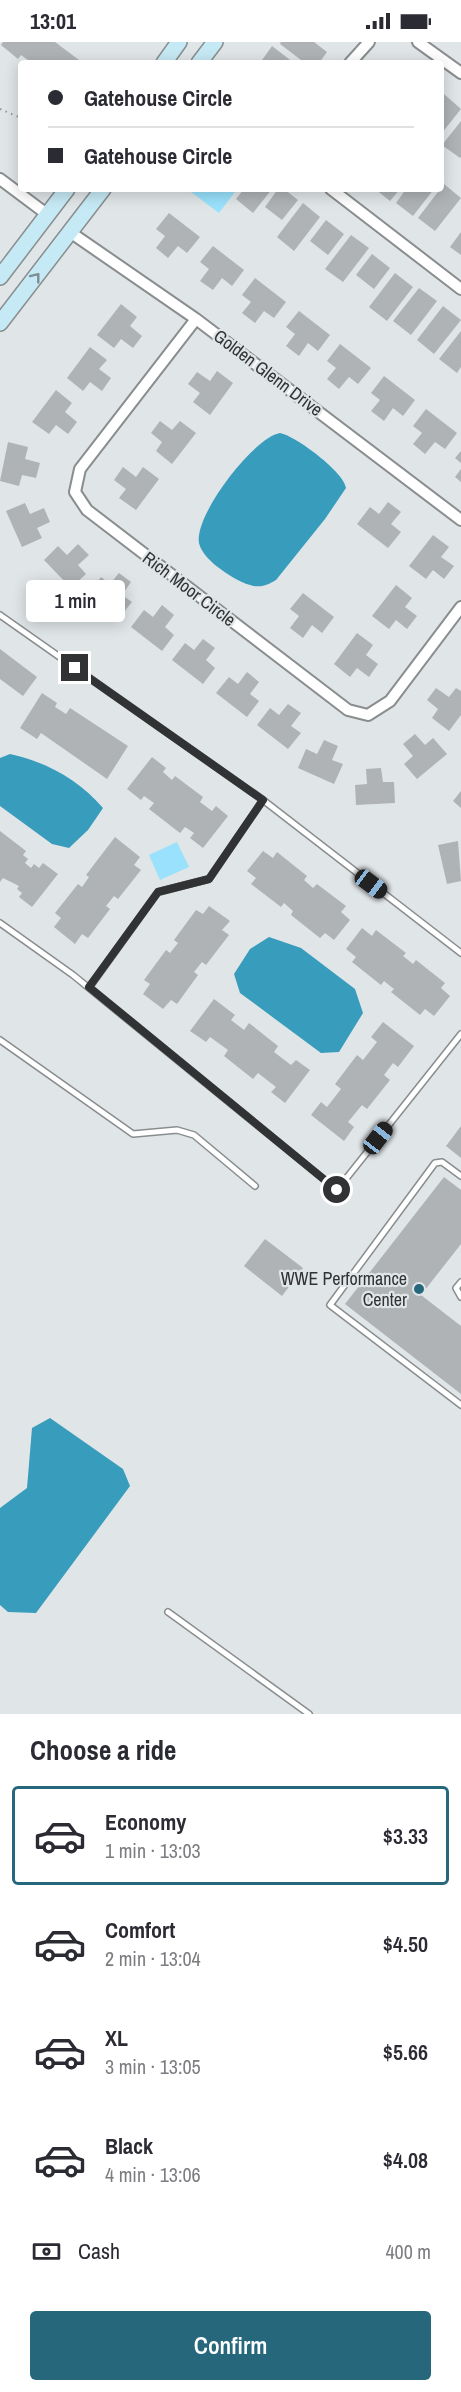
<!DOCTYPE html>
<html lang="en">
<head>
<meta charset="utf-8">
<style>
	:root { --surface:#fff; --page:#f2f2f3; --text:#2b2b33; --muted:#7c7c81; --line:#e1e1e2; --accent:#27677c }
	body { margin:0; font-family:"Archivo Narrow",sans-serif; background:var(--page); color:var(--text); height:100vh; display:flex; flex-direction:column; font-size:22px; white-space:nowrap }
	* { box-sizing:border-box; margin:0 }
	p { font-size:20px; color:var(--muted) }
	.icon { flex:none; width:33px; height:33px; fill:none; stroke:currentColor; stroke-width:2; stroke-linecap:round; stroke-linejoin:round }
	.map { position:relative; height:1672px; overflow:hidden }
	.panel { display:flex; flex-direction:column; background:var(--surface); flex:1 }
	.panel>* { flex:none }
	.top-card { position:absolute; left:18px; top:18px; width:426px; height:132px; border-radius:6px; box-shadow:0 3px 15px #0003; display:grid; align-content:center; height:132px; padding:0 30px; background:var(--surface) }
	.end { position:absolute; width:27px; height:27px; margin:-14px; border:8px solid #313233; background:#fff; box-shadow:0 0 0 3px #fff }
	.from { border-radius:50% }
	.bubble { position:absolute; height:42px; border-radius:6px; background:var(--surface); box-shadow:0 3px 15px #0003; font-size:20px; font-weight:600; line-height:42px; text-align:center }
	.car { position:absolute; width:18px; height:36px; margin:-18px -9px; border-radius:8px; box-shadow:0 0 4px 2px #0007; background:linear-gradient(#222 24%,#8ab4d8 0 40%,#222 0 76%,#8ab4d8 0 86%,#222 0) }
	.top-card b { display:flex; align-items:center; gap:21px; height:57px; font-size:22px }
	.top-card b+b { border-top:2px solid var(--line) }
	.top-card i { width:15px; height:15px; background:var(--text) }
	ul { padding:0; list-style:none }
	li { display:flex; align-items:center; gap:18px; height:99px; margin:0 12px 9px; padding:0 18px; border:3px solid transparent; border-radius:6px }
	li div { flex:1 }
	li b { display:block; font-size:22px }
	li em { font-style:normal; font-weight:600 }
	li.current { border-color:var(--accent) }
	li>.icon { width:54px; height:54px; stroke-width:1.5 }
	h2 { padding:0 30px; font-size:27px; line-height:72px }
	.pay { display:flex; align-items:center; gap:15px; height:66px; padding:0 30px; font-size:22px }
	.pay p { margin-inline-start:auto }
	.cta { display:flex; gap:12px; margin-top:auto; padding:12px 30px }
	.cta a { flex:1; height:69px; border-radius:6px; background:var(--accent); color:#fff; font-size:24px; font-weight:600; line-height:69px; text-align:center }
	.status { display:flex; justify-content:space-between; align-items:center; height:42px; padding:0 30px; background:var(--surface); direction:ltr }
	.status svg { height:16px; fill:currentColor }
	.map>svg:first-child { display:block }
	.green { fill:#99e1fc }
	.water { fill:#389cbc }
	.building { fill:#afb3b5 }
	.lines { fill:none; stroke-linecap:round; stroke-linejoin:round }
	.lane-casing { stroke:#898d8e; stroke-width:8 }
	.street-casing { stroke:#898d8e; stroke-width:14 }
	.secondary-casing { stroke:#898d8e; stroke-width:18 }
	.path { stroke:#95989a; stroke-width:2; stroke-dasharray:1.5 4.5; stroke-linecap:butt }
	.lane { stroke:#fff; stroke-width:5 }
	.street { stroke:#fff; stroke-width:10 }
	.secondary { stroke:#c6eaf5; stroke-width:15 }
	.oneway { stroke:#7c8e94 }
	.route { stroke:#313233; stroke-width:8 }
	.poi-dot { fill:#27677c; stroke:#e0e5e7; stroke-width:2 }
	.labels { text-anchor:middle; stroke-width:4.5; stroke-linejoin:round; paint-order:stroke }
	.street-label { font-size:18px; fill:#313233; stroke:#e0e5e7 }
	.poi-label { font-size:18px; fill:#313233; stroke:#e0e5e7; text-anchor:end }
</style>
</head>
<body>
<div class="status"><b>13:01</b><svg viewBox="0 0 49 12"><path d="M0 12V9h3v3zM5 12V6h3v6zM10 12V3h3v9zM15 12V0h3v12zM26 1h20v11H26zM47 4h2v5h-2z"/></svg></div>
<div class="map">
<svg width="461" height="1672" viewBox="0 0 461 1672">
	<rect width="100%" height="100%" fill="#e0e5e7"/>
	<path class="green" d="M187,147h50l-18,24z
		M177,800l12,25 -29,13 -11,-25z"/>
	<path class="water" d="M280,391c16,3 65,40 66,55l-21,31 -49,61c-16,10 -25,7 -42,-2 -12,-7 -32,-21 -35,-35 -5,-28 55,-106 81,-110z
		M10,712c36,8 68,25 93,54l-15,22 -19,18 -17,-4 -52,-38v-48z
		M269,895l32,11 54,41 8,24 -24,39 -18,1 -81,-60 -6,-19 16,-25z
		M50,1376l73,51 7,17 -94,127 -28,-1 -8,-7v-97l27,-20 5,-60z"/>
	<path class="building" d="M3,0h52l28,21h-51l-11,-8 -3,4 -17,-14z
		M281,0h33l13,10 -8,11h-14l-25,-19z
		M272,4l22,17h-34z
		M444,52l17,15 -20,25v-36z
		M461,79v36l-1,1 -18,-13z
		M444,142l17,14 -26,33 -17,-13z
		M244,147h28l-19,24 -17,-14z
		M278,147h6l14,11 -16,20 -17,-13z
		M375,147h25l-10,12z
		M406,147h28l-21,27 -17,-13z
		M303,161l17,14 -26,34 -17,-14z
		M169,171l31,24 -13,16 -9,-7 -10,12 -12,-10 9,-12 -9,-7z
		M326,178l18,14 -16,21 -18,-14z
		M461,190v23l-11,-8z
		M351,193l18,13 -26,34 -18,-13z
		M213,204l31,24 -12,16 -10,-8 -9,12 -13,-9 9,-12 -9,-7z
		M372,212l18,14 -16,21 -18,-14z
		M395,231l18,14 -26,34 -18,-14z
		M255,236l31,24 -12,16 -10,-7 -9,12 -13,-10 9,-11 -9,-7z
		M419,246l18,13 -26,34 -18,-14z
		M121,262l16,13 -7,9 12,10 -9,12 -12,-9 -7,9 -17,-13z
		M443,264l18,14 -27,34 -17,-14z
		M299,269l31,24 -12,16 -10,-8 -9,13 -13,-10 9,-12 -9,-7z
		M461,289v36l-4,6 -18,-14z
		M340,302l31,24 -13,16 -9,-7 -10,12 -12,-10 9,-11 -9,-7z
		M90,305l17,13 -8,9 12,9 -9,13 -12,-9 -7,9 -16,-13z
		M217,329l16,12 -23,32 -17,-13 7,-9 -12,-9 9,-12 13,9z
		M384,334l31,24 -12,16 -10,-8 -9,13 -13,-10 9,-11 -9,-7z
		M56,348l16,13 -7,9 12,10 -9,12 -12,-9 -7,9 -17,-12z
		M426,367l31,24 -12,16 -10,-7 -10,12 -12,-10 9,-11 -9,-7z
		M160,379l12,9 8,-9 16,12 -24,31 -16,-13 6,-9 -11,-9z
		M8,400l20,5 -3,12 15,4 -4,15 -14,-3 -3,11 -19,-5z
		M461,409v12l-6,-5z
		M123,425l13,10 7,-10 16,12 -23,31 -17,-12 7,-9 -12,-9z
		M461,427v13l-6,-5z
		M388,460l13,10 -10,12 10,8 -13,16 -31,-24 13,-17 9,7z
		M25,461l5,11 14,-6 6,14 -13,6 5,10 -20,9 -16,-36z
		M433,493l16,12 -8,10 13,9 -10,13 -11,-9 -7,9 -17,-13z
		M78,502l11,11 -11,10 8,9 -15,14 -27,-28 14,-14 9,9z
		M119,531l12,9 -9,13 10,7 -13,16 -31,-24 13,-17 9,7z
		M396,543l16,13 -7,9 12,9 -10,13 -11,-9 -7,9 -17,-13z
		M303,551l31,24 -12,16 -10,-8 -9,13 -13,-10 9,-12 -9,-7z
		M162,563l12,10 -9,12 9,8 -12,16 -31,-24 13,-17 9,7z
		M357,591l16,12 -7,10 12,9 -9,13 -12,-9 -7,9 -16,-13z
		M203,597l12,9 -9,12 9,8 -12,16 -31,-24 13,-17 9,7z
		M0,607l37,28 -14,19 -23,-17z
		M247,630l12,10 -9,12 9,7 -12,16 -31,-24 13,-16 9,7z
		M436,646l13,9 7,-9 5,3v24l-12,16 -17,-13 6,-9 -11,-9z
		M42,651l15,10 -2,4 11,7 4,-6 58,38 -21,33 -66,-46 -4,6 -17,-11z
		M288,662l13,9 -10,13 10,7 -13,16 -31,-24 13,-17 9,7z
		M415,692l10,11 8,-7 14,16 -30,25 -13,-15 9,-8 -10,-12z
		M324,698l14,6 -6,14 11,4 -9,20 -36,-16 8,-19 11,5z
		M152,715l14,11 -3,4 9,8 3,-4 28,21 -3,5 12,9 4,-5 12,10 -25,32 -13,-10 4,-5 -9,-6 -5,6 -31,-24 5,-6 -10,-7 -3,4 -14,-11z
		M381,726l2,14h11l1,21 -39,2 -1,-20 12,-1 -1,-15z
		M461,749v17l-8,-7z
		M0,789l26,20 -3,4 5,4 -3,4 6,5 3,-4 5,4 4,-5 15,11 -26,33 -13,-10 3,-4 -5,-4 2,-3 -16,-8 -3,4z
		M115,795l25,20 -6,8 7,5 -23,29 -4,-3 -8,10 4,3 -22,29 -6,-4 -7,10 -21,-17 7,-9 -6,-5 23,-29 4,3 7,-10 -3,-2z
		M458,799l3,40 -14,3 -9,-39z
		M263,809l10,7 4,-6 30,24 -3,4 9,8 4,-4 29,22 -5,6 9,8 -16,20 -9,-7 -5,5 -29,-23 2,-4 -9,-8 -3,4 -30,-23 5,-6 -9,-7z
		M209,864l21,15 -8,9 7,5 -23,30 -4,-3 -8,10 4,3 -21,29 -6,-4 -8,9 -20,-15 7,-10 -6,-4 22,-30 4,3 8,-10 -4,-3 22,-30 7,4z
		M362,886l10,8 4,-6 30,23 -3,3 10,8 3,-4 29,23 -4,5 9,8 -16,20 -9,-7 -5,6 -29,-23 3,-3 -10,-8 -3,4 -29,-23 4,-5 -10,-8z
		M214,957l21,16 -4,5 13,10 5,-7 29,23 -4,6 17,13 5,-5 14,10 -25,33 -14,-11 5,-5 -18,-14 -5,6 -29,-23 4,-6 -18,-13 -4,5 -16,-11z
		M383,980l31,24 -16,21 -5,-4 -9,12 6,5 -23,29 -5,-4 -14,17 6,5 -10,14 -33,-26 10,-13 6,5 14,-18 -6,-5 22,-29 6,5 14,-18 -6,-5z
		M461,1084v32l-15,-12z
		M444,1135l17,13v54l-40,51 40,31v68l-116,-90z
		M265,1197l38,29 -21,28 -38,-30z"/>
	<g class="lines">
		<defs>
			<path id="lane" d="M0,573l263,185 198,153
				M0,881l73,52 264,215 124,-156
				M89,946l69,-96 51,-13 54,-79
				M0,998l133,94 44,-4 17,5 61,51
				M461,1134l-19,-14 -7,1 -105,142 131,100
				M461,1240l-5,6 5,9
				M168,1570l141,102"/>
			<path id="street" d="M418,0l43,31
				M350,21l19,-21
				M0,137l48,36
				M331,147l130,100
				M70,190l126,87 265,201
				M196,277l-116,150 -5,23 12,18 261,200 20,5 22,-14 71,-94"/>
			<path id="secondary" d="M164,21l15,-21
				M199,21l16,-21
				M0,235l67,-88
				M0,281l103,-134"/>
		</defs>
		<use href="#lane" class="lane-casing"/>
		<use href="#street" class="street-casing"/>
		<use href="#secondary" class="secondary-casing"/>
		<path class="path" d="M0,67l21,9"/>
		<use href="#lane" class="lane"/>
		<use href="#street" class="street"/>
		<use href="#secondary" class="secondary"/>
	</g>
	<defs><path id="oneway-chevron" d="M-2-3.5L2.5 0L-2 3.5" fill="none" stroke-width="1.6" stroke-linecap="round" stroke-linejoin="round" transform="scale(1.5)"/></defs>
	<use class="oneway" href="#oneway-chevron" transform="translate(36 235) rotate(-52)"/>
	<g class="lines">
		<path class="route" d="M75,626l188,132 -54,79 -51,13 -69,95 248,203"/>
	</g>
	<circle class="poi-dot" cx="419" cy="1247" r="6"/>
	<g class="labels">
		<g class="street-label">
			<text transform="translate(268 331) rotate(37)" y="6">Golden Glenn Drive</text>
			<text transform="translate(189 547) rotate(37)" y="6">Rich Moor Circle</text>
		</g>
		<g class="poi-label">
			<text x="407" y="1243">WWE Performance<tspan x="407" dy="21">Center</tspan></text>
		</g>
	</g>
</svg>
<i class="end from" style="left:337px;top:1148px"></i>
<i class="end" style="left:75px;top:626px"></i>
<div class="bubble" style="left:26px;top:538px;width:99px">1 min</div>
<i class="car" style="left:371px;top:842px;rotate:127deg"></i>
<i class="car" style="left:378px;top:1096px;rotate:38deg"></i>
<div class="top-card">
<b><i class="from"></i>Gatehouse Circle</b>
<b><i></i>Gatehouse Circle</b>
</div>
</div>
<section class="panel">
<h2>Choose a ride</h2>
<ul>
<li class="current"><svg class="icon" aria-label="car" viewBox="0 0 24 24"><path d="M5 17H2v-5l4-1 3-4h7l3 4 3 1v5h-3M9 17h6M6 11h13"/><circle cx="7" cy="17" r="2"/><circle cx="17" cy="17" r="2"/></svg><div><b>Economy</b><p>1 min · 13:03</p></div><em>$3.33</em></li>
<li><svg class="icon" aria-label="car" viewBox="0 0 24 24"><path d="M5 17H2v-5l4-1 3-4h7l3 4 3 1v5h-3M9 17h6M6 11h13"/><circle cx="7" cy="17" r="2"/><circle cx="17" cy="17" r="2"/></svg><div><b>Comfort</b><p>2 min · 13:04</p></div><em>$4.50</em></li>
<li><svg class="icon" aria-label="car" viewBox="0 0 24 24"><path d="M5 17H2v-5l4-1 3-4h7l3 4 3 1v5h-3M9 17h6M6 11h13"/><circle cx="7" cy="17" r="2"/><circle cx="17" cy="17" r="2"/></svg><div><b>XL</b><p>3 min · 13:05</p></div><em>$5.66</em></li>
<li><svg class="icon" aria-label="car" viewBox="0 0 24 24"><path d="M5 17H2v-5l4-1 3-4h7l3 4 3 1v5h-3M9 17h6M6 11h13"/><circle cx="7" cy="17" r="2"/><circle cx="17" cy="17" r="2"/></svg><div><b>Black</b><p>4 min · 13:06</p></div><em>$4.08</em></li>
</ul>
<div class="pay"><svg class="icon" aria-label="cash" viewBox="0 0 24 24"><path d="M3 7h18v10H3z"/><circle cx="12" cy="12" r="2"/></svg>Cash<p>400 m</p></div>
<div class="cta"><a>Confirm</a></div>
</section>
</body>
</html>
